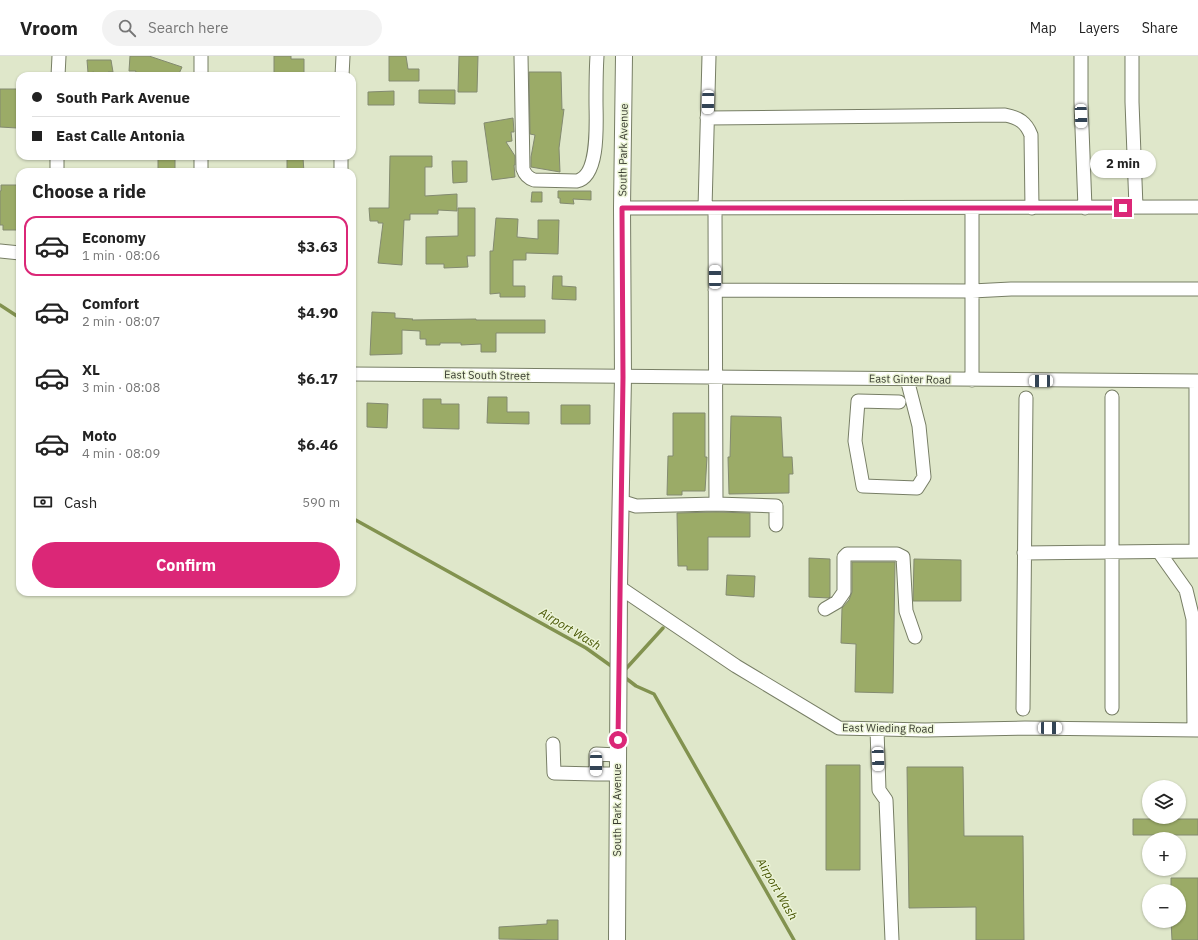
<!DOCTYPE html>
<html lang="en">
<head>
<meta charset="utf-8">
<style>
	:root { --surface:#fff; --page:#f2f2f2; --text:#222; --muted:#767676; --line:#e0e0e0; --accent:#db2777 }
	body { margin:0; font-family:"IBM Plex Sans",sans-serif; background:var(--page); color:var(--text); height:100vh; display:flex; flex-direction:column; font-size:15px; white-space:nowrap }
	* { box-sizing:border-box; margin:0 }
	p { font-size:13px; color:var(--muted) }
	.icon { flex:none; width:22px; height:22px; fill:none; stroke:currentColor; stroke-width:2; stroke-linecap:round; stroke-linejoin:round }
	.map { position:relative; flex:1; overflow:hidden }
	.panel { position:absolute; left:16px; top:112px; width:340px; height:428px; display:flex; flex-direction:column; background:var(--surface); border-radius:12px; box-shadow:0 1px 3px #0004 }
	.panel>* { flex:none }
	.guide { position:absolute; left:16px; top:16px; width:340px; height:88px; border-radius:12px; box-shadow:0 1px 3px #0004; display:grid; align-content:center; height:88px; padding:0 16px; background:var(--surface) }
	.controls { position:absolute; left:1142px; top:724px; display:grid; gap:8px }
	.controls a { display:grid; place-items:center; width:44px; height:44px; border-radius:50%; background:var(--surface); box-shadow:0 1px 3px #0004; font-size:20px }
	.end { position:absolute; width:18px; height:18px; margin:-9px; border:5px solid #db2777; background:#fff; box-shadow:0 0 0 2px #fff }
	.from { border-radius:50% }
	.bubble { position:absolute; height:28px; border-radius:14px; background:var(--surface); box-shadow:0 1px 3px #0004; font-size:13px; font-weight:800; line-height:28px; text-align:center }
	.car { position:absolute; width:12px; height:24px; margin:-12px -6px; border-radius:5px; box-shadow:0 0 3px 1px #0007; background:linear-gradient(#fff 24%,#345 0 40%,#fff 0 76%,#345 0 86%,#fff 0) }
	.guide b { display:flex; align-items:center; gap:14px; height:38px; font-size:15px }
	.guide b+b { border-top:1px solid var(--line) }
	.guide i { width:10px; height:10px; background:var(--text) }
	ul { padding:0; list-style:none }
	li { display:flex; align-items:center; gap:12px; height:60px; margin:0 8px 6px; padding:0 8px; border:2px solid transparent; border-radius:12px }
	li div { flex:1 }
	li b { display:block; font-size:15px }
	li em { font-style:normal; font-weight:800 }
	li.active { border-color:var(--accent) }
	li>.icon { width:36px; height:36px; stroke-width:1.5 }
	h2 { padding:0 16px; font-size:18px; line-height:48px }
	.pay { display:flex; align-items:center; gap:10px; height:44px; padding:0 16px; font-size:15px }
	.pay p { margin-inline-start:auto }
	.action { display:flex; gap:8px; margin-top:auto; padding:8px 16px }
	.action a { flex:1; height:46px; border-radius:24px; background:var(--accent); color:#fff; font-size:16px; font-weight:800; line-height:46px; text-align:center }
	header { display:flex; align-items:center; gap:24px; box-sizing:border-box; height:56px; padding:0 20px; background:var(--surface); border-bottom:1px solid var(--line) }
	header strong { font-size:19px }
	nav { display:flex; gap:22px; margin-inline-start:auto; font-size:14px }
	.search { width:280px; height:36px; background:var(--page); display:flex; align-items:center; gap:10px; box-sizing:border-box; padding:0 14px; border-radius:22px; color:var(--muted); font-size:15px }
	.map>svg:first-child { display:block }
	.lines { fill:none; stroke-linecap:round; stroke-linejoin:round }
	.stream { stroke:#82924f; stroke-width:3.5 }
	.building { fill:#9bab67; stroke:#838a70 }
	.minor-casing { stroke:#777e65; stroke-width:15 }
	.major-casing { stroke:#777e65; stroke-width:18 }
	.minor { stroke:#fff; stroke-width:13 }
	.major { stroke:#fff; stroke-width:16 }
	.route { stroke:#db2777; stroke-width:5 }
	.labels { text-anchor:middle; stroke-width:3; stroke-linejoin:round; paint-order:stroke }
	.street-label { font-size:11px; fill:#383b30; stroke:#ecf4d7 }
	.water-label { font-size:12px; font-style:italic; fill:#485604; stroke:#ecf4d7 }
</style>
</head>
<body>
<header>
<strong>Vroom</strong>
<div class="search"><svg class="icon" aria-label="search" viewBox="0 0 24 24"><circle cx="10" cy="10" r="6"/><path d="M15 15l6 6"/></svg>Search here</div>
<nav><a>Map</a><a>Layers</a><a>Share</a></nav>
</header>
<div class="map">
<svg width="1198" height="884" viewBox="0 0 1198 884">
	<rect width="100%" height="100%" fill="#dfe7ca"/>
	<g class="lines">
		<path class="stream" d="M0,249l20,13
			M352,462l234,130 28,20
			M623,616l40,-44
			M623,620l13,10 18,8 140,246"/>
	</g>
	<path class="building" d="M130,0h19l33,11 -4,9h-44l2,-5h-7z
		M274,0h17v3h13v17h-30z
		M389,0h17l2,13h11v12h-30z
		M459,0h19l-1,36h-19z
		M87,4h24l2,12h-5v4h-14v-4l-6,1z
		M529,16h32l1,38 2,-1 -5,39 1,24 -29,-5v-10l4,-22 -5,-1z
		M0,33h20v33h-3v6l-17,-1z
		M419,34h36v14l-36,-1z
		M394,35v14h-26v-13z
		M513,62l1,14h-3l1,9 -6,1 9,14v9h-1l1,12 -23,3 -8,-57z
		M158,100h17v14h-17z
		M390,100h42v11h-7v29l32,-2v17l-19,-1v4h-28v6h-6l-2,45 -24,-2 5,-40h-5v-2h-8l-1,-13h20z
		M287,102h16l1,14h-17z
		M452,105h15v21l-14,1z
		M1,129h19v45h-17v-5h-3v-34h1z
		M558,135h33v9l-18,-1 1,5 -14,-1v-5h-2z
		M532,136h10v10h-11z
		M458,152h17v48h-8l1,11 -24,1v-4h-18v-27l32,-1z
		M496,162l22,1 -1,18 21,2v-19h21l-1,34 -32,-1v7h-13v26h12v11h-25v-4l-10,1v-43h3z
		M553,220h9v10l14,1v13l-24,-1z
		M372,256l23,1v5l18,1 -1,1 64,-1v1h69v13h-49v19h-15v-8l-20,1v-2h-21v2h-14v-6h-6v-8l-18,-1v24l-32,1z
		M488,341h19v15h22v12l-42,-1z
		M423,343h18v5h18v25l-36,-1z
		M367,347l21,1 -1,24 -20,-1z
		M561,349h29v19h-29z
		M673,357h32v44h2l-2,34h-23v4h-15l1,-39h5z
		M731,360l50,1 2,40h9l1,17h-4v19l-60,1 -1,-37h2z
		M716,456l34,1v24h-42v33h-21v-4h-9l-1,-53z
		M809,502l21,1v38l-1,1 -20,-1z
		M914,503l47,1v41h-48z
		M852,506h43l-2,131 -38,-1 1,-48 -15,-1 1,-35 7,-8 3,-8z
		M727,519l28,1 -1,21 -28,-2z
		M826,709h34v105h-34z
		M907,711h56l1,69h59l1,104h-48v-33l-67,1z
		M1133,763h65v16h-65z
		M1171,822h27v62h-26l-1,-19h8v-30h-8z
		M547,864h11v20l-59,-1v-12l48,-3z"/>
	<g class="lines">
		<defs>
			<path id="minor" d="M521,0l2,113c2,6 5,9 11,11l43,1c23,-5 19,-60 19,-79 0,-15 0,-31 1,-46
				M1081,0v46l4,106
				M1132,0v46l4,105
				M58,20l1,-20
				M201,20v-20
				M342,20l1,-20
				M707,62l298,-3c14,3 21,7 26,20l1,73
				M57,116v-16
				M201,116v-16
				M341,116v-16
				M622,152l576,-1
				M705,152l4,-152
				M715,152l1,296 60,2v19
				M972,152v172
				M0,195l20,2
				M715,234l257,1 39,-2h187
				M352,318l846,7
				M1196,325v170
				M899,346l-41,-1 -3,40 8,45 54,2 7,-11 -5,-51 -12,-47
				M620,445l16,5 80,-2
				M1159,496l27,38 7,29 1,111
				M1024,497l174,-2
				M619,531l117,79 103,62 86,2 100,-2 173,2
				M825,553l12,-7 7,-10v-35l3,-3h50l6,3 3,54 9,26
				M1112,652v-311
				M1023,653l3,-311
				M877,673l2,61 7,10 6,140
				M553,688l1,29 42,1v-20l22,1
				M596,718h22"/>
			<path id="major" d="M617,884l2,-353 4,-210 -1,-169 2,-152"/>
		</defs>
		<use href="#minor" class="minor-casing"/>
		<use href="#major" class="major-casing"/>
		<use href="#minor" class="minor"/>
		<use href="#major" class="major"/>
	</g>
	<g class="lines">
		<path class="route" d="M618,684l5,-363 -1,-169h501"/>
	</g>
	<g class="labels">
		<g class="street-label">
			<text transform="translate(623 94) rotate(-89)" y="4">South Park Avenue</text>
			<text transform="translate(487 319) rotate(1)" y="4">East South Street</text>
			<text transform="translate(910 323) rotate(1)" y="4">East Ginter Road</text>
			<text transform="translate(888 672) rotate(1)" y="4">East Wieding Road</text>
			<text transform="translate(617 754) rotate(-90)" y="4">South Park Avenue</text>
		</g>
		<g class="water-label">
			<text transform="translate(570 573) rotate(31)" y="4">Airport Wash</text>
			<text transform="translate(777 833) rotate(60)" y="4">Airport Wash</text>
		</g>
	</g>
</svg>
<div class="controls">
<a><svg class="icon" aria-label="layers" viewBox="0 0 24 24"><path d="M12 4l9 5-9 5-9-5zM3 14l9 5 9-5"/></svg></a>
<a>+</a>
<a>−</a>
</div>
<i class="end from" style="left:618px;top:684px"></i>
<i class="end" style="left:1123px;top:152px"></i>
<div class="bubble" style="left:1090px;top:94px;width:66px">2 min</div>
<i class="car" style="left:708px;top:46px;rotate:181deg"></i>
<i class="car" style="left:1081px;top:60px;rotate:178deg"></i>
<i class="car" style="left:715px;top:221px;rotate:0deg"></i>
<i class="car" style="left:1041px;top:325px;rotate:270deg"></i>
<i class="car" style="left:1050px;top:672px;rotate:90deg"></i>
<i class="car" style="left:878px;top:703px;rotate:178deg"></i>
<i class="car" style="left:596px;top:708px;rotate:180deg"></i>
<div class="guide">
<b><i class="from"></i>South Park Avenue</b>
<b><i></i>East Calle Antonia</b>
</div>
<section class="panel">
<h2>Choose a ride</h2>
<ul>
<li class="active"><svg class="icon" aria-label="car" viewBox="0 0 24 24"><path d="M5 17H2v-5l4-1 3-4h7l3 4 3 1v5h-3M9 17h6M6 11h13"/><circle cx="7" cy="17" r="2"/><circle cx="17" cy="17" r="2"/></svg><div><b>Economy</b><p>1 min · 08:06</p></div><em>$3.63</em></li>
<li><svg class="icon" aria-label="car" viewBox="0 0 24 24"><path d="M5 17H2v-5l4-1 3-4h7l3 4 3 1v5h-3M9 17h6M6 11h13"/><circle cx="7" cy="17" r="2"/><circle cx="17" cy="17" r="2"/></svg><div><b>Comfort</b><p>2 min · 08:07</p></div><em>$4.90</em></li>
<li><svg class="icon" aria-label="car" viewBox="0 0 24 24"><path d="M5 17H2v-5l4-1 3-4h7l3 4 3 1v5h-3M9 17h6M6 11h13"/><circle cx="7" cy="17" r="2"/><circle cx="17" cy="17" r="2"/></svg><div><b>XL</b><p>3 min · 08:08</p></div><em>$6.17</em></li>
<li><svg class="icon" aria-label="car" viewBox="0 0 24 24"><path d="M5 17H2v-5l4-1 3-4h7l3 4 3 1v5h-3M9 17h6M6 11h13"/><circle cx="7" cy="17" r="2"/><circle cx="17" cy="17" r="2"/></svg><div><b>Moto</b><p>4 min · 08:09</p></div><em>$6.46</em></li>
</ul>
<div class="pay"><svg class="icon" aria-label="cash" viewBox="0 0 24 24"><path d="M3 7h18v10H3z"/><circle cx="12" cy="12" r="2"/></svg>Cash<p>590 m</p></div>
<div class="action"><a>Confirm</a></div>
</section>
</div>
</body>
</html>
